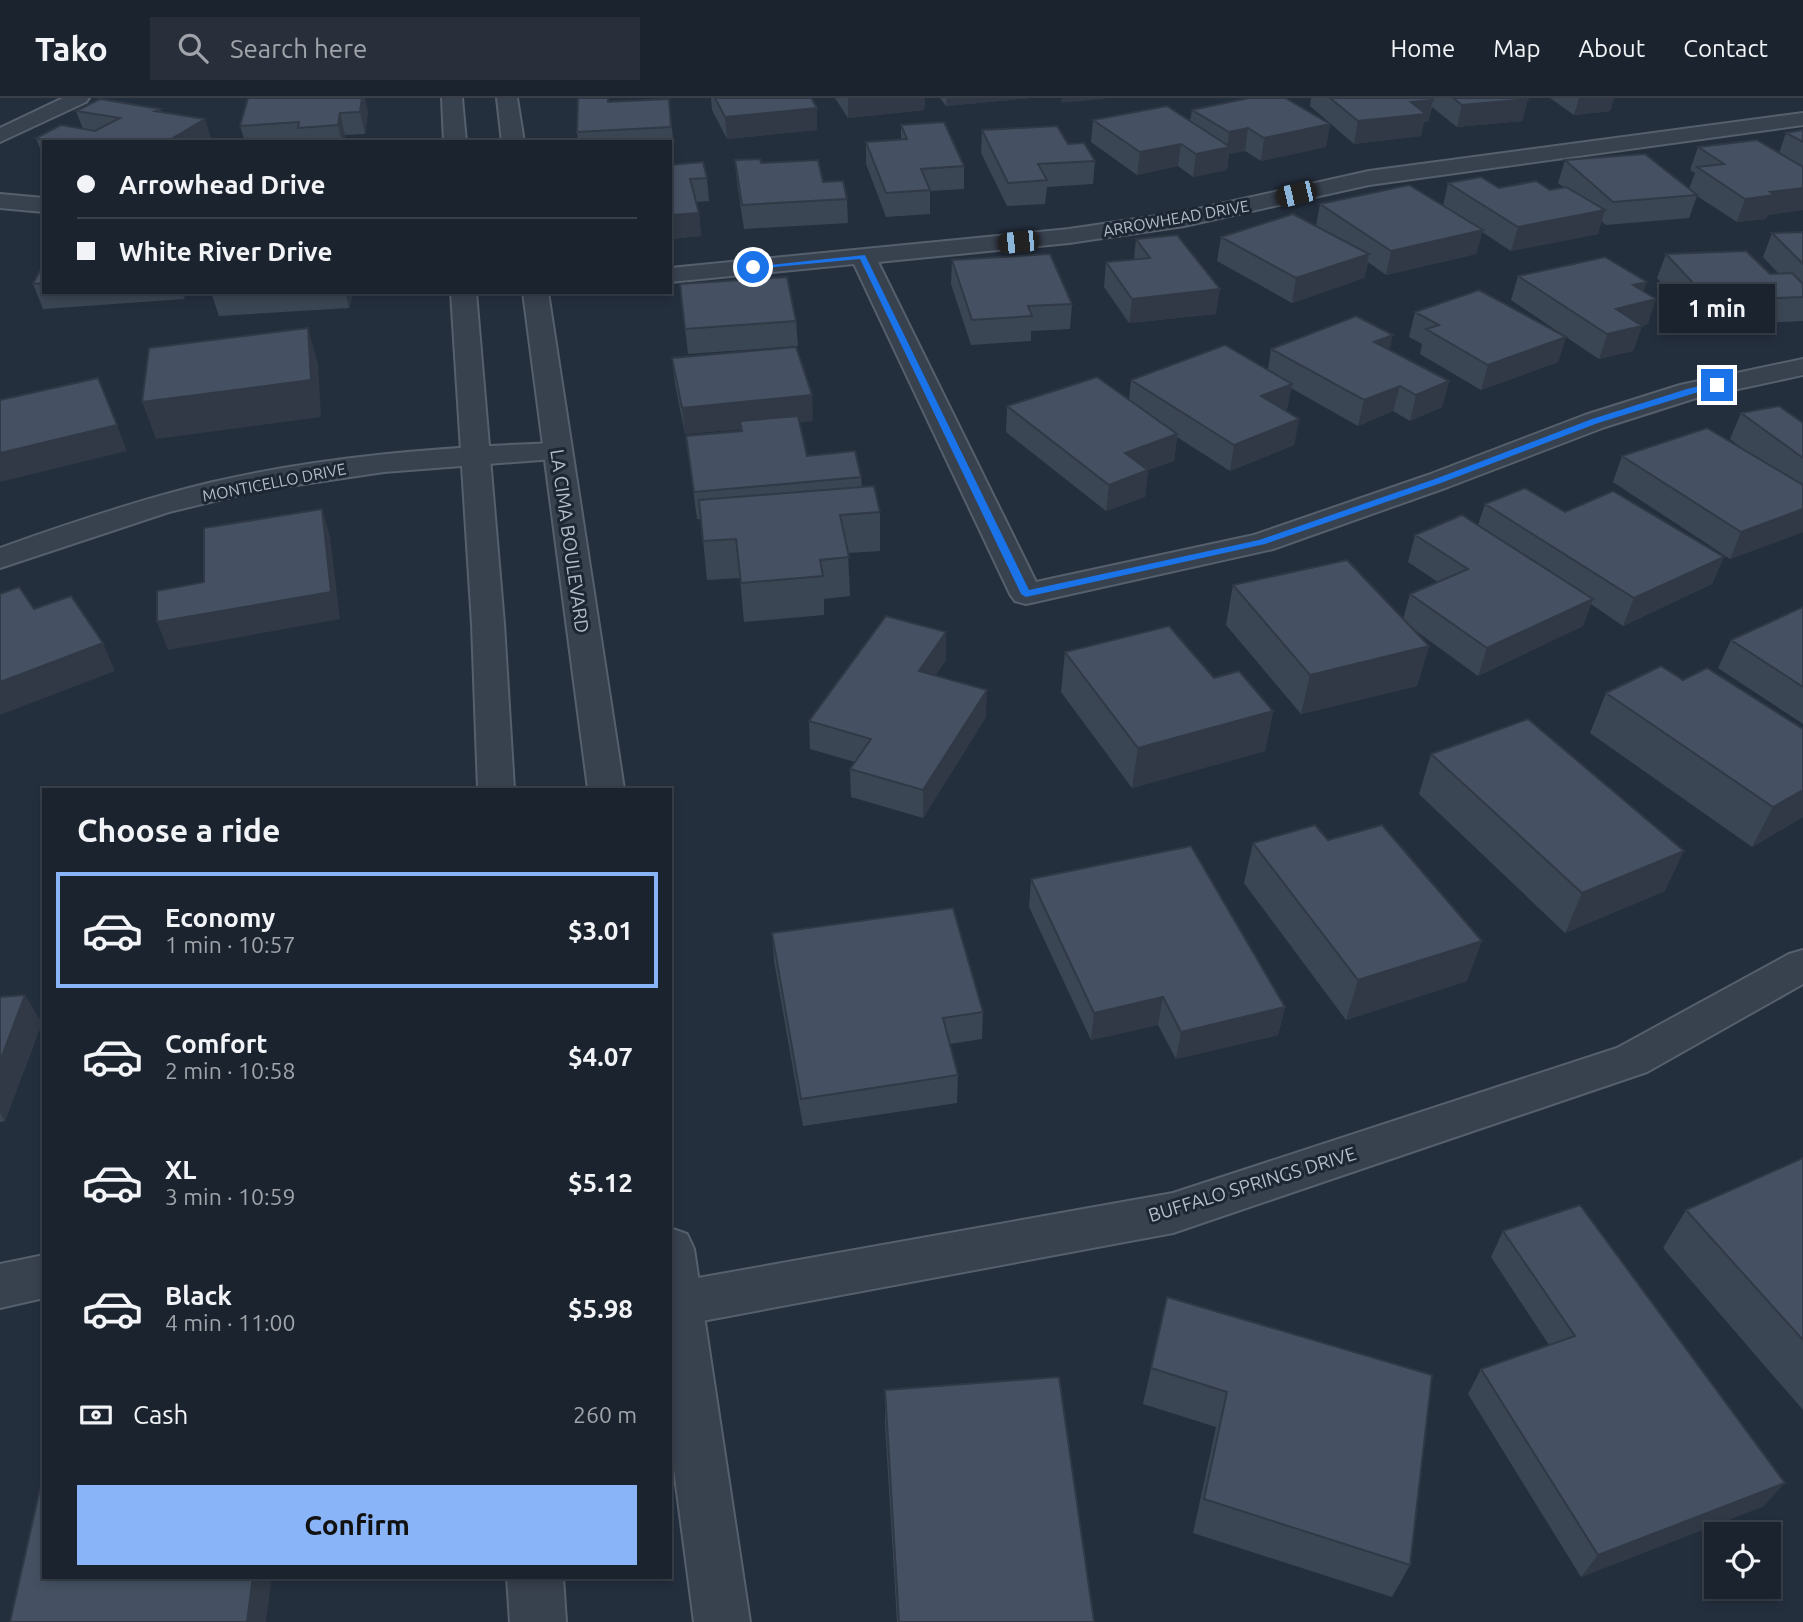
<!DOCTYPE html>
<html lang="en">
<head>
<meta charset="utf-8">
<style>
	:root { --surface:#1b232e; --page:#282f3a; --text:#f1f3f6; --muted:#a0a4aa; --line:#39404a; --accent:#8ab4f8 }
	body { margin:0; font-family:Ubuntu,sans-serif; background:var(--page); color:var(--text); height:100vh; display:flex; flex-direction:column; font-size:26px; white-space:nowrap }
	* { box-sizing:border-box; margin:0 }
	p { font-size:23px; color:var(--muted) }
	.icon { flex:none; width:38px; height:38px; fill:none; stroke:currentColor; stroke-width:2; stroke-linecap:round; stroke-linejoin:round }
	.map { position:relative; flex:1; overflow:hidden }
	.drawer { position:absolute; left:42px; top:690px; width:630px; height:791px; display:flex; flex-direction:column; background:var(--surface); border-radius:0px; box-shadow:0 4px 10px #0003,0 0 0 2px var(--line) }
	.drawer>* { flex:none }
	.banner { position:absolute; left:42px; top:42px; width:630px; height:154px; border-radius:0px; box-shadow:0 4px 10px #0003,0 0 0 2px var(--line); display:grid; align-content:center; height:154px; padding:0 35px; background:var(--surface) }
	.buttons { position:absolute; left:1704px; top:1424px; display:grid; gap:14px }
	.buttons a { display:grid; place-items:center; width:77px; height:77px; border-radius:0px; background:var(--surface); box-shadow:0 4px 10px #0003,0 0 0 2px var(--line); font-size:35px }
	.end { position:absolute; width:32px; height:32px; margin:-16px; border:9px solid #1a73e8; background:#fff; box-shadow:0 0 0 4px #fff }
	.from { border-radius:50% }
	.bubble { position:absolute; height:49px; border-radius:0px; background:var(--surface); box-shadow:0 4px 10px #0003,0 0 0 2px var(--line); font-size:23px; font-weight:700; line-height:49px; text-align:center }
	.car { position:absolute; width:21px; height:42px; margin:-21px -10px; border-radius:9px; box-shadow:0 0 5px 2px #0007; background:linear-gradient(#222 24%,#8ab4d8 0 40%,#222 0 76%,#8ab4d8 0 86%,#222 0) }
	.banner b { display:flex; align-items:center; gap:24px; height:66px; font-size:26px }
	.banner b+b { border-top:2px solid var(--line) }
	.banner i { width:18px; height:18px; background:var(--text) }
	ul { padding:0; list-style:none }
	li { display:flex; align-items:center; gap:21px; height:116px; margin:0 14px 10px; padding:0 21px; border:4px solid transparent; border-radius:0px }
	li div { flex:1 }
	li b { display:block; font-size:26px }
	li em { font-style:normal; font-weight:700 }
	li.current { border-color:var(--accent) }
	li>.icon { width:63px; height:63px; stroke-width:1.5 }
	h2 { padding:0 35px; font-size:32px; line-height:84px }
	.pay { display:flex; align-items:center; gap:18px; height:77px; padding:0 35px; font-size:26px }
	.pay p { margin-inline-start:auto }
	.primary-button { display:flex; gap:14px; margin-top:auto; padding:14px 35px }
	.primary-button a { flex:1; height:80px; border-radius:0px; background:var(--accent); color:#111; font-size:28px; font-weight:700; line-height:80px; text-align:center }
	header { display:flex; align-items:center; gap:42px; box-sizing:border-box; height:98px; padding:0 35px; background:var(--surface); border-bottom:2px solid var(--line) }
	header strong { font-size:33px }
	nav { display:flex; gap:38px; margin-inline-start:auto; font-size:24px }
	.search { width:490px; height:63px; background:var(--page); display:flex; align-items:center; gap:18px; box-sizing:border-box; padding:0 24px; border-radius:0px; color:var(--muted); font-size:26px }
	.map>svg:first-child { display:block }
	.lines { fill:none; stroke-linecap:round; stroke-linejoin:round }
	.minor-casing { stroke:#565f6c; stroke-width:4 }
	.tertiary-casing { stroke:#565f6c; stroke-width:4 }
	.minor { fill:#38414e; fill-rule:evenodd }
	.tertiary { fill:#38414e; fill-rule:evenodd }
	.wall { fill:#3b4654 }
	.shaded-wall { fill:#303945 }
	.building { fill:#455162; stroke:#303945; stroke-width:2 }
	.route { fill:#1a73e8 }
	.labels { text-anchor:middle; stroke-width:6; stroke-linejoin:round; paint-order:stroke }
	.far-street-label { font-size:16px; fill:#b4bcc9; stroke:#1d2633 }
	.street-label { font-size:19px; fill:#b4bcc9; stroke:#1d2633 }
</style>
</head>
<body>
<header>
<strong>Tako</strong>
<div class="search"><svg class="icon" aria-label="search" viewBox="0 0 24 24"><circle cx="10" cy="10" r="6"/><path d="M15 15l6 6"/></svg>Search here</div>
<nav><a>Home</a><a>Map</a><a>About</a><a>Contact</a></nav>
</header>
<div class="map">
<svg width="1803" height="1524" viewBox="0 0 1803 1524">
	<rect width="100%" height="100%" fill="#242f3e"/>
	<g class="lines">
		<defs>
			<path id="minor" d="M63,0h26l-3,4 -86,40v-14z
				M1803,15v12l-434,60 -185,41 -115,17 -191,19 158,320 218,-47 174,-60 157,-60 95,-30 123,-26v16l-107,23 -91,29 -157,60 -175,62 -247,55 -11,-3 -5,-7 -156,-330 -184,18v-14l399,-39 115,-17 185,-41z
				M0,96l44,4v14l-44,-4z
				M557,345l10,3 4,6 -4,6 -183,14 -128,19 -87,21 -169,56v-20c70,-25 141,-49 213,-66 113,-26 229,-35 344,-39z
				M1803,852v34l-156,88 -474,161 -503,94v-44l503,-90 444,-145 172,-94z
				M44,1157v43l-44,10v-44z"/>
			<path id="tertiary" d="M442,0h20l4,44h-22z
				M497,0h20l7,44h-22z
				M451,194h25l28,332 10,165h-36l-6,-165z
				M523,194h25l76,497h-36z
				M670,1130l17,6 7,15 56,373h-56l-24,-184z
				M507,1479h56l3,45h-56z"/>
		</defs>
		<use href="#minor" class="minor-casing"/>
		<use href="#tertiary" class="tertiary-casing"/>
		<use href="#minor" class="minor"/>
		<use href="#tertiary" class="tertiary"/>
	</g>
	<path class="wall" d="M248,0l120,14 -3,22 -20,1 -1,7h-99l-5,-16z
		M711,0h100l6,32 -90,9 -15,-29z
		M835,0h90l-1,12 -76,8z
		M940,0h90l-84,8z
		M1311,0h216l1,1 -6,22 -65,6 -25,-20 -4,15h-4l-3,14 -67,8 -44,-38z
		M1550,0h64l-4,13 -36,4z
		M669,1l5,50 -4,1v-8h-92l-1,-10z
		M160,11l1,3 44,7 7,23h-168v17l-8,-21 47,-9 -7,-18z
		M1192,12l138,14 -4,23 -65,14 -16,-10 -16,3 -2,16 -34,7 -15,-11 -41,9 -46,-33 2,-22 97,1z
		M901,27l63,41v23l-34,2v23l-44,3 -20,-53v-22l35,-3z
		M982,32l86,14 27,17 -2,23 -46,3 -2,17 -38,2 -26,-53z
		M1803,32v80l-36,5 -1,4 -29,3 -40,-26 -8,22 -83,7 -5,-4 -3,13 -87,17 -29,-19 -6,22 -90,21 -18,-13 -4,16 -72,25 -75,-42 4,-24 95,-11 4,-22 123,2 5,-23 51,5 51,2 13,-3 -5,-4 7,-23 124,29 6,-16 -5,-3 8,-23 81,6 7,-20z
		M735,62l26,3 62,19 24,17 1,24 -104,6 -7,-46z
		M670,67l37,13 2,23 -13,1 3,11 2,23 -31,3z
		M1803,134v89l-103,5 -43,-48 9,-24 104,20h9l-16,-17 9,-24z
		M1136,141l80,75 -87,9 -25,-36 2,-25 28,-3z
		M952,162l120,44 -2,25 -39,2v10l-60,4 -20,-61z
		M44,165v29h143l-3,7 -141,10 -10,-25z
		M1518,178l129,6 -4,9 5,33 -6,2 -9,25 -34,8 -33,-22 -8,25 -77,28 -61,-36 2,-10 -13,-7 6,-25 151,25 -55,-37z
		M680,186l116,37 2,25 -110,8z
		M211,194h142l-4,16 -130,8z
		M1271,251l118,1 60,31 -7,26 -32,14 -17,-10 -35,15 -67,-38 -4,21 -2,1 14,9 -5,26 -64,26 -53,-34 -3,24 -26,9 -3,27 -39,14 -100,-79 1,-26 122,-6 2,-20 137,-10z
		M672,260l141,63 -14,1 8,34 54,21 1,10 18,25v39l-32,2 2,43 -26,3v16l-80,7 -4,-44 -33,2 -6,-61h-4l-11,-83 54,-5v-2l-55,5 -10,-50z
		M1741,315l62,10v109l-73,27 -117,-77 9,-26 124,-5 -16,-12z
		M1485,406l80,8 159,45 -12,27 -89,42 -32,-22 -8,22 -105,50 -66,-48 17,18 -12,40 -116,28 -75,-89 7,-40 170,34 7,-25 28,-12 -30,-20 7,-27 63,-10z
		M1803,509v117l-85,-56 13,-28z
		M946,534v28l-11,16 51,41 -63,101 -72,-21 -1,-28 5,-7 -45,-13 -1,-28z
		M1065,554l149,26 59,33 -8,40 -133,37 -71,-96z
		M1683,582l120,49v88l-51,30 -162,-114 16,-40z
		M1431,656l234,137 -100,42 -146,-139z
		M1328,742l139,141 -121,39 -102,-137 9,-40z
		M1031,781l254,128 -7,28 -102,24 -18,-34 -67,15 -62,-133z
		M772,835l211,79 -1,27 -32,5 8,31 -1,28 -154,23 -29,-165z
		M0,899l42,26 -37,98 -5,1z
		M1803,1060v252l-140,-162 23,-38z
		M1503,1133l261,275 -183,71 -113,-183 13,-25 68,-24 -58,-88z
		M1167,1199l243,268 -18,32 -199,-64 23,-106 -73,-23z
		M885,1292l209,232h-197l-12,-197z"/>
	<path class="shaded-wall" d="M362,0h3l3,14 -3,22 -5,-22z
		M848,0h77l-1,12 -76,8z
		M947,0h83l-84,8z
		M1062,0h43v1l-44,4z
		M1579,0h35l-4,13 -36,4z
		M1528,1l-6,22 -65,6 5,-22z
		M1433,2l-5,22h-4l-3,14 -67,8 4,-23 53,-19z
		M817,10v22l-90,9 -2,-22z
		M340,15l5,22 -1,7h-2l-4,-17z
		M205,21l7,23h-46z
		M1330,26l-4,23 -65,14 3,-23z
		M1248,30l-3,23 -16,3 -2,16 -34,7 3,-23 31,-6 2,-16z
		M1181,46l-3,22 -41,9 3,-23z
		M1803,90v22l-36,5 -1,4 -29,3 8,-23 25,-7z
		M1605,112l-7,24 -87,17 7,-24z
		M699,115l2,23 -31,3v-24z
		M1483,132l-7,24 -90,21 5,-24z
		M1369,156l-5,24 -72,25 4,-25z
		M1647,184l-8,21 17,-4 -8,25 -6,2 -9,25 -34,8 17,-50 17,-24z
		M1220,191l-4,25 -87,9 3,-24z
		M182,194h5l-3,7z
		M345,194h8l-4,16z
		M308,230l10,36 3,53 -165,22 -14,-37z
		M1393,237l-6,25 -13,-18z
		M1566,239l-8,25 -77,28 7,-25z
		M1449,283l-7,26 -32,14 6,-26z
		M1292,286l-5,25 -30,13 4,-26z
		M1400,288l-7,25 -35,15 6,-26z
		M812,297l1,26 -72,8 -1,-8v8l-55,5 -3,-26z
		M1299,321l-5,26 -64,26 4,-26z
		M117,327l10,26 -127,31v-29z
		M1177,336l-3,27 -52,18 3,-26z
		M1148,372l-3,27 -39,14 3,-26z
		M322,411l8,27 10,83 -172,31 -11,-28z
		M1803,411v23l-73,27 11,-27z
		M1724,459l-12,27 -89,42 11,-28z
		M1593,501l-10,27 -105,50 9,-28z
		M946,534v28l-27,39v-28z
		M103,545l12,28 -115,44v-33z
		M1429,548l-12,40 -116,28 9,-39z
		M987,592l-1,27 -63,101v-28z
		M1273,613l-8,40 -133,37 6,-40z
		M1803,692v27l-51,30 21,-40z
		M1684,753l-19,40 -100,42 17,-40z
		M1482,843l-15,40 -121,39 12,-40z
		M25,897l17,28 -37,98 -5,-8v-52z
		M1163,899l-5,28 -67,15 3,-27z
		M1285,909l-7,28 -102,24 5,-27z
		M1785,1385l-21,23 -183,71 17,-22z
		M253,1479h19l-6,45h-19z"/>
	<path class="building" d="M248,0h114l-2,14 -20,1 -2,12 -40,3 1,-6 -59,4z
		M578,0h30v4l61,-3 2,28 -94,5z
		M715,0h96l6,10 -92,9z
		M1249,0h36l45,26 -66,14 -16,-10 -19,4 -37,-22z
		M1330,0h101l2,2 -22,2 15,12 -68,7z
		M1453,0h74l1,1 -66,6z
		M100,1l60,10 -5,2 50,8 -39,23h-108l-22,-4 25,-13 34,6 25,-13 -44,-7z
		M1167,8l63,41 -34,7 -15,-10 -41,8 -47,-32z
		M944,24l20,44 -43,3 9,21 -44,3 -20,-51 41,-3 -6,-14z
		M1057,28l11,18 16,-1 11,18 -57,3 9,16 -39,3 -26,-53z
		M1803,32v12l-17,-9z
		M1757,42l46,27v21l-33,4 5,3 -30,4 -48,-32 27,-3 -26,-17z
		M1645,56l52,41 -84,7 -48,-42z
		M760,61l1,4 57,-3 5,22 20,-1 4,18 -105,6 -7,-45z
		M703,64l4,16 -17,1 9,34 -29,2v-50z
		M1481,79l18,11 37,-7 14,9 16,-3 39,23 -87,17 -70,-44z
		M1409,87l74,45 -92,21 -71,-47z
		M1293,116l76,40 -73,24 -75,-41z
		M1803,134v32l-31,-31z
		M1177,137l43,54 -88,10 -26,-37 44,-4 -14,-19z
		M1746,153l24,23 22,-1 11,11v13l-93,4 -44,-47z
		M1050,156l22,50 -44,2 4,10 -60,4 -20,-60z
		M1605,159l42,25 -14,3 23,14 -40,10 26,17 -35,8 -89,-58z
		M44,165v20l-11,1z
		M787,179l9,44 -111,8 -5,-45z
		M1479,192l87,47 -78,28 -62,-36 13,-4 -24,-13z
		M1356,218l37,19 -19,7 75,39 -33,14 -16,-9 -36,14 -93,-51z
		M308,230l3,52 -169,22 7,-54z
		M1225,247l67,39 -31,12 38,23 -65,26 -103,-65z
		M796,249l16,48 -130,13 -10,-50z
		M1097,279l80,57 -52,19 23,17 -39,15 -102,-79z
		M98,280l19,47 -117,28v-53z
		M1779,308l24,17v35l-62,-45z
		M798,318l9,40 48,-5 6,26 -167,15 -8,-56 56,-5 -2,-10z
		M1707,330l96,57v24l-62,23 -119,-76z
		M874,388l6,26 -40,3 9,42 -29,3 3,16 -82,7 -5,-44 -33,2 -4,-41z
		M1525,390l40,24 48,-21 111,66 -90,41 -149,-94z
		M322,411l9,83 -174,30v-31l47,-9v-54z
		M1462,417l131,84 -106,49 -77,-54 58,-25 -53,-34z
		M1347,462l82,86 -119,29 -77,-90z
		M19,489l15,22 37,-13 32,47 -103,39v-88z
		M1803,509v80l-72,-47z
		M886,518l60,16 -27,39 68,19 -64,100 -73,-21 21,-30 -62,-18z
		M1169,528l45,52 25,-7 34,40 -135,37 -73,-96z
		M1661,568l22,14 24,-12 96,61v61l-30,17 -167,-114z
		M1528,621l156,132 -102,42 -151,-139z
		M1315,727l13,15 54,-15 100,116 -124,39 -105,-137z
		M1191,748l94,161 -104,25 -18,-35 -69,16 -63,-134z
		M953,810l30,104 -40,6 15,57 -157,24 -29,-166z
		M25,897l-25,66v-64z
		M1803,1060v182l-117,-130z
		M1580,1107l205,278 -187,72 -117,-186 94,-33 -72,-105z
		M1167,1199l265,78 -22,190 -206,-66 23,-107 -76,-24z
		M1059,1279l35,245h-195l-14,-232z
		M44,1373v106h209l-6,45h-237z"/>
	<path class="route" d="M865,157l164,335 230,-50 176,-61 157,-60 95,-30 30,-7 4,3 -123,38 -157,60 -176,61 -239,53 -5,-3 -161,-335 -107,10 -4,-2z"/>
	<g class="labels">
		<g class="far-street-label">
			<text transform="translate(1176 120) rotate(-10)" y="6">ARROWHEAD DRIVE</text>
			<text transform="translate(274 384) rotate(-11)" y="6">MONTICELLO DRIVE</text>
		</g>
		<g class="street-label">
			<text transform="translate(570 443) rotate(82)" y="7">LA CIMA BOULEVARD</text>
			<text transform="translate(1252 1086) rotate(-17)" y="7">BUFFALO SPRINGS DRIVE</text>
		</g>
	</g>
</svg>
<div class="buttons">
<a><svg class="icon" aria-label="locate" viewBox="0 0 24 24"><circle cx="12" cy="12" r="6"/><path d="M12 2v4M12 18v4M2 12h4M18 12h4"/></svg></a>
</div>
<i class="end from" style="left:753px;top:169px"></i>
<i class="end" style="left:1717px;top:287px"></i>
<div class="bubble" style="left:1659px;top:186px;width:116px">1 min</div>
<i class="car" style="left:1296px;top:96px;rotate:257deg"></i>
<i class="car" style="left:1018px;top:144px;rotate:264deg"></i>
<div class="banner">
<b><i class="from"></i>Arrowhead Drive</b>
<b><i></i>White River Drive</b>
</div>
<section class="drawer">
<h2>Choose a ride</h2>
<ul>
<li class="current"><svg class="icon" aria-label="car" viewBox="0 0 24 24"><path d="M5 17H2v-5l4-1 3-4h7l3 4 3 1v5h-3M9 17h6M6 11h13"/><circle cx="7" cy="17" r="2"/><circle cx="17" cy="17" r="2"/></svg><div><b>Economy</b><p>1 min · 10:57</p></div><em>$3.01</em></li>
<li><svg class="icon" aria-label="car" viewBox="0 0 24 24"><path d="M5 17H2v-5l4-1 3-4h7l3 4 3 1v5h-3M9 17h6M6 11h13"/><circle cx="7" cy="17" r="2"/><circle cx="17" cy="17" r="2"/></svg><div><b>Comfort</b><p>2 min · 10:58</p></div><em>$4.07</em></li>
<li><svg class="icon" aria-label="car" viewBox="0 0 24 24"><path d="M5 17H2v-5l4-1 3-4h7l3 4 3 1v5h-3M9 17h6M6 11h13"/><circle cx="7" cy="17" r="2"/><circle cx="17" cy="17" r="2"/></svg><div><b>XL</b><p>3 min · 10:59</p></div><em>$5.12</em></li>
<li><svg class="icon" aria-label="car" viewBox="0 0 24 24"><path d="M5 17H2v-5l4-1 3-4h7l3 4 3 1v5h-3M9 17h6M6 11h13"/><circle cx="7" cy="17" r="2"/><circle cx="17" cy="17" r="2"/></svg><div><b>Black</b><p>4 min · 11:00</p></div><em>$5.98</em></li>
</ul>
<div class="pay"><svg class="icon" aria-label="cash" viewBox="0 0 24 24"><path d="M3 7h18v10H3z"/><circle cx="12" cy="12" r="2"/></svg>Cash<p>260 m</p></div>
<div class="primary-button"><a>Confirm</a></div>
</section>
</div>
</body>
</html>
